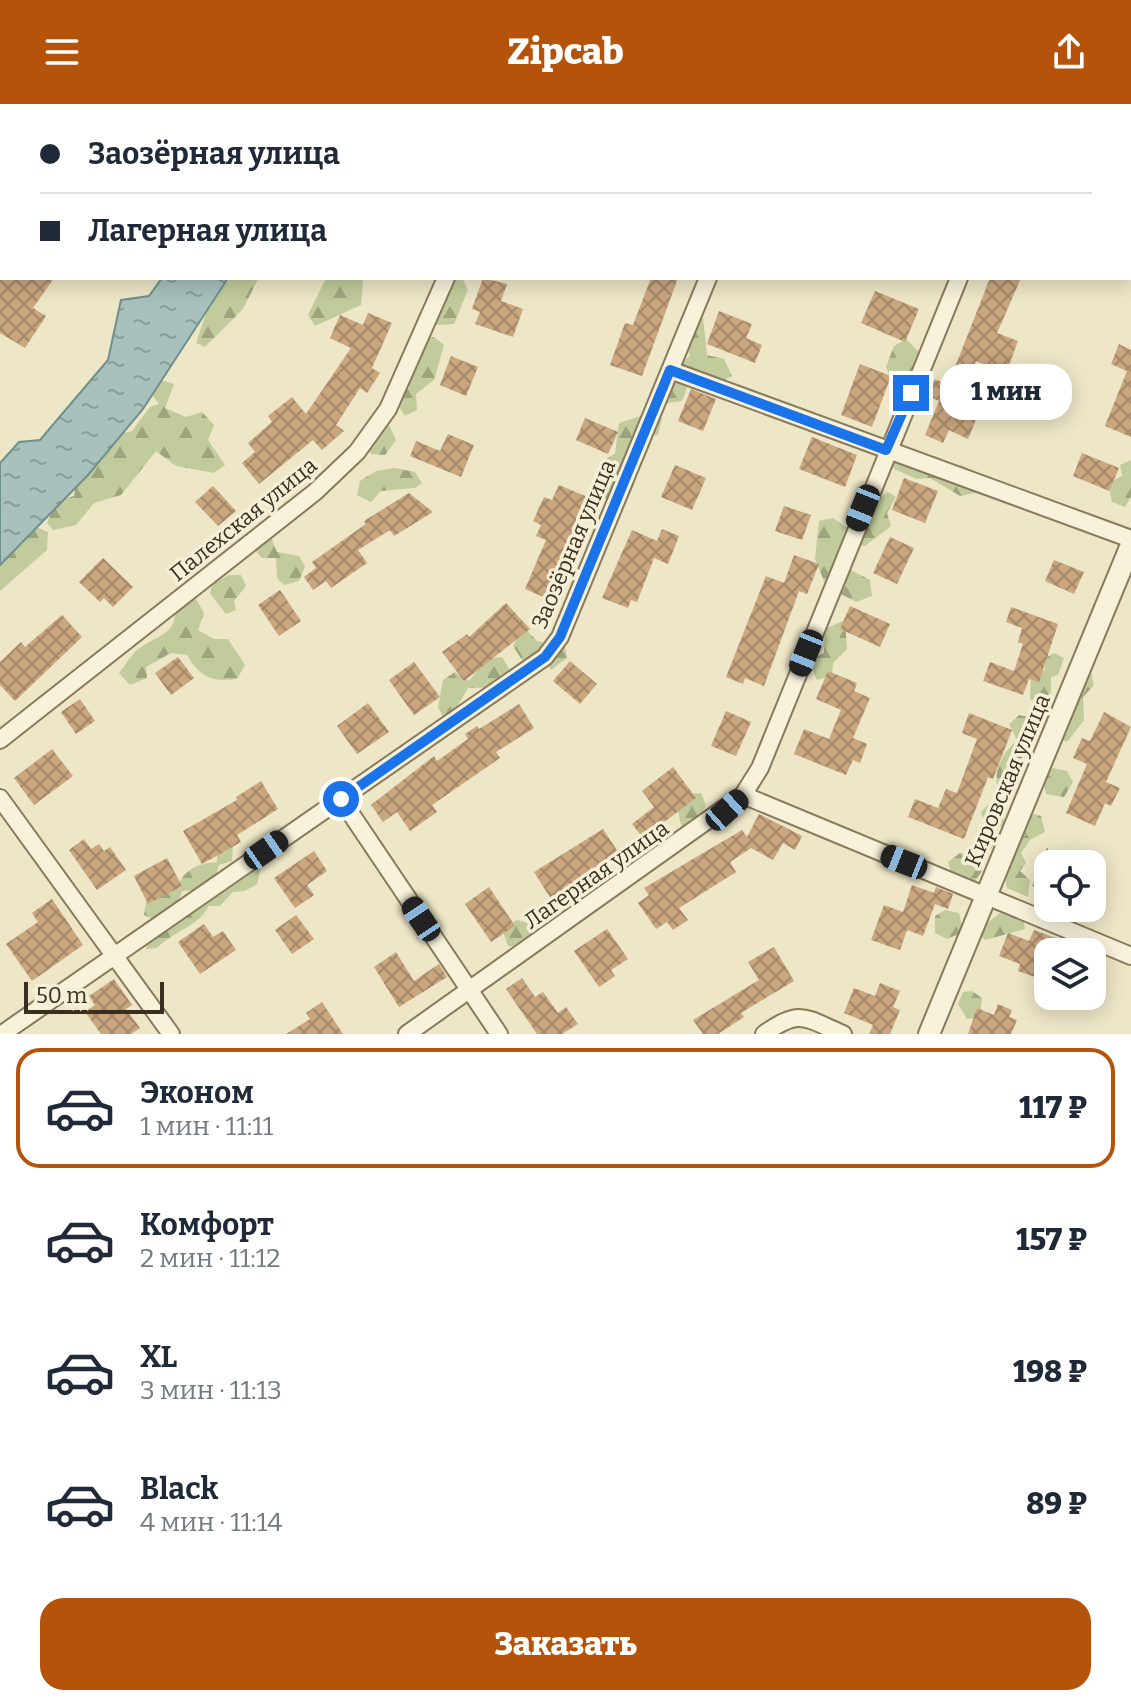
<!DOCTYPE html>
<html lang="ru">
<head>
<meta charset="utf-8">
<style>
	:root { --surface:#fff; --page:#f2f2f3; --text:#1f2937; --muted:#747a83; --line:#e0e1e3; --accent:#b45309 }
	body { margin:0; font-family:Bitter,serif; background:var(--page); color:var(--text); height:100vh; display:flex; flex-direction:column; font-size:30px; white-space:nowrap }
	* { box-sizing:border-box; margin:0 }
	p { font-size:26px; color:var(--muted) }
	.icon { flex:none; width:44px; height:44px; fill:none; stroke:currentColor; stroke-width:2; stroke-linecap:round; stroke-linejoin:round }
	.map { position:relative; height:930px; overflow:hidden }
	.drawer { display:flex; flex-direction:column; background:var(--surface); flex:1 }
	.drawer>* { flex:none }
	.banner { position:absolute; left:0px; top:0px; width:1132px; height:176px; box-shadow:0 4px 20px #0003; display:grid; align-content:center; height:176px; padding:0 40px; background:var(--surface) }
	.fabs { position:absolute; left:1034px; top:746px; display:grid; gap:16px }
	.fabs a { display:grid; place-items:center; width:72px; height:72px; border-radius:16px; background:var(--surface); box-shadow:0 4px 20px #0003; font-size:40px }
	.scale { position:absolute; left:24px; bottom:20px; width:140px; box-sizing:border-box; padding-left:8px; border:4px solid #392f20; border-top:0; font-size:22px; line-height:28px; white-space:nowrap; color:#392f20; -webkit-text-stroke:6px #f5efd7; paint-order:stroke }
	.end { position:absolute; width:36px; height:36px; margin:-18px; border:10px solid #1a73e8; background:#fff; box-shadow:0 0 0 4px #fff }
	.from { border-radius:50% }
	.bubble { position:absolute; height:56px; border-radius:24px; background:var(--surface); box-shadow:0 4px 20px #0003; font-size:26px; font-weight:800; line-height:56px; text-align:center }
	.car { position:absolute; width:24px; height:48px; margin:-24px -12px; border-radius:10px; box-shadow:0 0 6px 2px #0007; background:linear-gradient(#222 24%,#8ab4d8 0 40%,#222 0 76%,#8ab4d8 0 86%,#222 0) }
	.banner b { display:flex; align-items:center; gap:28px; height:76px; font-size:30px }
	.banner b+b { border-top:2px solid var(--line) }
	.banner i { width:20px; height:20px; background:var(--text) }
	ul { padding:14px 0 0; list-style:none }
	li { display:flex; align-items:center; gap:24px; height:120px; margin:0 16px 12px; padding:0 24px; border:4px solid transparent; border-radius:24px }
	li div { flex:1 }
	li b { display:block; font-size:30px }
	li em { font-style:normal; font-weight:800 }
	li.on { border-color:var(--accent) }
	li>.icon { width:72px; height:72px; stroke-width:1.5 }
	.action { display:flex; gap:16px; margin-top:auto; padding:16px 40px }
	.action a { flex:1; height:92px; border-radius:24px; background:var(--accent); color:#fff; font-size:32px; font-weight:800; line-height:92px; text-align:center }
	header { display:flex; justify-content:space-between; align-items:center; height:104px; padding:0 40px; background:var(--accent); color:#fff; font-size:36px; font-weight:800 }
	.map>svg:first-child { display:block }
	.forest { fill:url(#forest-firs) }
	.water { fill:url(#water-ripples); stroke:#6f908b; stroke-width:2 }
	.building { fill:url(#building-cross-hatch) }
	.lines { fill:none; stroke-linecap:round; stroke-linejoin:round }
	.minor-casing { stroke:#89795d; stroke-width:20 }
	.tertiary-casing { stroke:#89795d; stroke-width:24 }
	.minor { stroke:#f8f2db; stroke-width:16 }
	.tertiary { stroke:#f8f2db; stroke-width:20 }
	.route { stroke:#1a73e8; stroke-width:10 }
	.labels { text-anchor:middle; stroke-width:7; stroke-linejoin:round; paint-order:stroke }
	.street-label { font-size:22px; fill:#392f20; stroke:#f5efd7 }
</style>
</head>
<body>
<header><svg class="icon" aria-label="menu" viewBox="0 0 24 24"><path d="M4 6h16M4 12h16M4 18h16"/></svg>Zipcab<svg class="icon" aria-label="share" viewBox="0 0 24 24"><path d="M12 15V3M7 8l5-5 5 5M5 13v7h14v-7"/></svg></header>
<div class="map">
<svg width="1131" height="930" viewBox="0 0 1131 930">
	<defs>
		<pattern id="forest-firs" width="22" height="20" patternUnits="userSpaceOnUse" patternTransform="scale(2)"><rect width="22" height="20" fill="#c1cb9b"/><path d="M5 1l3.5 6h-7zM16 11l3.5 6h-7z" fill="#9ea57e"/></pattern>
		<pattern id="water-ripples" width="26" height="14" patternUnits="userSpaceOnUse" patternTransform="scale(2)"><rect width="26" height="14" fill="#a8c1bd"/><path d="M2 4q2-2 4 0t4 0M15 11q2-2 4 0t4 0" fill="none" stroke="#8a9d99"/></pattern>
		<pattern id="building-cross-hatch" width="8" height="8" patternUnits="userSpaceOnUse" patternTransform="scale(2)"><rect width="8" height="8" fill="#caa67f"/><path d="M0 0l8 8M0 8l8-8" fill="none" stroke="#a58868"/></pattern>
	</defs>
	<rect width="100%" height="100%" fill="#ede6c7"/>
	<path class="forest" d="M231,174l27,1 -15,30 -38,38 -9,-4 15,-45z
		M326,174l37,1 -2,26 -46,21 -7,-11z
		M448,174h14l6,12 -14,34 -17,1 -5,-9z
		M686,204l17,10 4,37 17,4 8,17 -15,7 -25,-8 -10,26 -15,2 -4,-14 14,-24 13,-9 -11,-29z
		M434,233l10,8 -10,35 -18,14 1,16 -12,6 -9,-14 13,-14 -2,-14 16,-35z
		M906,235l14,14 -5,27 -20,8 -9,-21 8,-21z
		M158,275l16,5 -9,24 21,9 16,-5 12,13 -6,15 17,25 -11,8 -38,-7 -20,-15 -35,44 -27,8 -18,22 -23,5 -6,-7 9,-22 18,-5 3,-19 35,-41 20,-5 18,-24 9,-3 -10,-14z
		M648,302l14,13 -4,16 -21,2 -11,20 8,28 -7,16 -20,1 -13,-23 8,-18 13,-7 4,-31 22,-7z
		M389,321l7,15 -11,15 -14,-1 -3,-10 11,-18z
		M907,347l31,6 6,10 17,-2 21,10 2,16 -24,5 -30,-18 -13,1 -23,-10 -5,-11z
		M1131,356v37l-6,10 -13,-5 -4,-19 14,-7 -2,-11z
		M395,364l20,4 7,11 -7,5 -34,3 -10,11 -14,-7 3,-14 16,-10z
		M888,388l8,5 -9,16 4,13 -26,20 -18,-3 -10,20 33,17 2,16 -16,6 -30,-16 -11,-27 4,-38 14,-3 16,11 6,-11 18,-1 2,-16z
		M31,421l17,7 -1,18 -47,41v-34z
		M271,433l6,15 22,4 6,10 -6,15 -15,4 -7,-7 -1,-20h-14l-7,-8 6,-11z
		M229,471h12l5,11 -12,15 2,9 -10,4 -16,-21 3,-9z
		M196,495l8,14 -6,17 16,9h14l17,26 -8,14c-25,3 -36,-1 -50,-24l-16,-2 -25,14 1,11 -17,7 -11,-12c5,-6 10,-15 16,-21 15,-15 45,-16 39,-44z
		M845,516l2,29 -14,14 -1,13 -15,4 -9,-19 16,-8 1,-24z
		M524,523l13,14 28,6 2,11 -16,12 -12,-18 -17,8 -9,-14z
		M1054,549l10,5 -6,17 -7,2v15l-9,13 -12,-6 1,-25 14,-4v-12z
		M502,553l9,15 -13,15 -30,1 -14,24 -11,5 -5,-10 5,-27 12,-8 14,9 17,-22z
		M1086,567l5,1 3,13 -11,12 1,23 -17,22 -10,-5z
		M1019,611l9,2 7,13 -1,10 -9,5 -5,21 -11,20 -12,-1c-3,-17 7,-33 20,-45l-8,-16z
		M1053,664l14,3 6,11 -9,15 -18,-3 -4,-17z
		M701,689l5,12 -14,26 -10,-2 -6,-27 9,-8z
		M989,700l11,5 5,14 -11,8 2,13 -12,11 -9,-15 9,-16 -3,-12z
		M1027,708l14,4 4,16 -15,8 -9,13 5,10 -6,8 10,9 -2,17 -21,-9c-6,-25 -2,-37 18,-53l-3,-12z
		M233,742l-1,15 -13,4 -4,13 -18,12 -15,1 -5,16 -22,13 -11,-5 2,-13 18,-12h11c10,-20 19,-26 42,-28v-15z
		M960,749l10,2 12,16 -12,17 -15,-2 -7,-24z
		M249,762l12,2 -4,16 -12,7 -12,1 -13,14h-11c-11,21 -34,24 -52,42l-11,1 3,-13 44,-32 15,-3 4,-14z
		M945,806l14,3 4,19 -16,7 -12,-6v-17z
		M1000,809l24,9 1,7 -40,11 -8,-9z
		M517,816l12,3 7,12 -8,13 -20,-2 -6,-17z
		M972,887l10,7 -2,19 -13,2 -9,-15 5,-12z"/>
	<path class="water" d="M162,174h66l-85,131 -55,66 -88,90v-102l19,-21 21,-2 68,-80 13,-60 28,-4z"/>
	<path class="building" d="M0,174h54l-21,30 13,8 -21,32 -25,-15z
		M483,174l24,6 -6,17 22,8 -10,28 -38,-13 5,-12 -8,-3z
		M651,174h27l-36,98 -32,-11 15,-42 8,2z
		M990,174h31l-24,55 21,8 -12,32 -30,-12 -13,30 21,9 -16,39 -19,-9 -6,13 -18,-8 14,-34 -11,-5 7,-17 13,6z
		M875,187l44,18 -14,33 -44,-19z
		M719,207l33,13 -6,14 16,7 -7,18 -48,-19z
		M368,209l24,10 -20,45 8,5 -13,20 -7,-5 -24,37 8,6 -22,19 -9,-10 -54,44 -17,-21 13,-11 -7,-9 24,-21 -4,-6 24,-19 14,17 45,-66 -21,-10 10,-23 23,10z
		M1119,240l12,6v87l-26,-11 22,-55 -16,-7z
		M451,252l27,11 -12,29 -26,-11z
		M860,260l31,12 -19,51 -31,-12z
		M691,285l25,10 -13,32 -25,-10z
		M585,314l33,14 -10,22 -32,-14z
		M448,330l26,11 -13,32 -51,-21 6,-15 24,10z
		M812,333l45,18 -12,32 -46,-18z
		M1082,349l37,15 -10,23 -36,-15z
		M675,361l31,13 -14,32 -31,-13z
		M904,374l34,13 -13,32 -33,-13z
		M559,381l31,13 -42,101 -23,-10 21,-49 -10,-4 5,-11 -8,-4 11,-24 8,3z
		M213,382l23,25 -18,15 -23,-24z
		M409,389l24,19 -39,24 -4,-6 -32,20 9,13 -36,25 -5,-7 -13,9 -9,-13 12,-9 -4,-6 54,-38 -2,-3z
		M784,402l27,9 -9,25 -27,-9z
		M662,425l17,7 -11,28 -14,-6 -17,44 -6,-2 -3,8 -26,-10 30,-68 25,11z
		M890,433l24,11 -17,36 -24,-11z
		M794,451l25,9 -12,30 -8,-3 -35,95 -19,-8 -2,6 -17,-7 40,-101 18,7z
		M103,454l30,29 -20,20 -9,-9 -4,4 -21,-20z
		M1054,456l30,12 -10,22 -29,-13z
		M280,486l21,31 -22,15 -21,-31z
		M506,499l24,26 -66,52 -22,-29 25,-18 2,3z
		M850,502l40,18 -10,23 -40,-18z
		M1011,503l47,17 -19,58 -10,-3 -6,16 -40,-14 7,-19 24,9 9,-27 -5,-2 4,-14 -16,-6z
		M62,511l20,22 -67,64 -15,-16v-23l21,-20 4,5z
		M178,553l16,21 -23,17 -16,-22z
		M570,557l27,23 -17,20 -27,-23z
		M414,558l26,35 -26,18 -25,-35z
		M828,567l29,12 -3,8 16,7 -17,40 14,6 -7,19 -7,-3 -7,15 -52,-21 10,-25 25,10 12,-29 -25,-11z
		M80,595l15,22 -19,13 -15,-22z
		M368,599l21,29 -32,22 -20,-28z
		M519,600l15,24 -38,24 4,6 -68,47 5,7 -27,19 -13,-19 -14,10 -12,-17 63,-49 3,5 31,-22 -3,-5 12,-8 2,3z
		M726,607l25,11 -15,34 -25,-10z
		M1104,608l27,15 -25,55 14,6 -9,18 -6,-3 -10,23 -29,-13 21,-49 -14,-6 9,-20 8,3z
		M969,609l43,17 -19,49 -5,-2 -24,62 -56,-22 7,-18 23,9 8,-19 11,4 20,-54 -15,-6z
		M52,645l21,27 -39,29 -20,-27z
		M673,663l23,31 -53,40 -11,-14 22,-17 -12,-16z
		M261,677l17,28 -41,26 4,7 -39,22 -19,-33 54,-31 -1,-3z
		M759,710l43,22 -7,14 -12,-7 -10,17 -22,-12 -21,14 6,10 -57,36 9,12 -15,10 -6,-8 -11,7 -18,-26 11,-8 -5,-7 98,-58 5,7z
		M603,725l15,23 -39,26 3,5 -29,19 -19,-30z
		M84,735l7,10 8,-5 5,7 6,-4 16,23 -29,20 -28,-40z
		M1047,744h1v45l-16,-7z
		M314,747l13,20 -20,14 7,10 -19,13 -21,-30z
		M167,754l15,28 -34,18 -14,-28z
		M912,781l22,8 2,-6 17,7 -5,15 -13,-5 -12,32 -16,-6 -7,20 -29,-10 13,-35 19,7z
		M489,783l26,39 -24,16 -26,-38z
		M52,795l31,46 -51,36 -26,-37 32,-22 -6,-9z
		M296,811l18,24 -22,15 -17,-24z
		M204,820l9,13 10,-6 13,19 -36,24 -22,-32z
		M607,825l21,30 -17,11 4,6 -16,11 -25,-36z
		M1034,826l27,10 -5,12h-11l-10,25 -17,-6 2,-7 -21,-8 9,-23 21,8z
		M774,843l20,34 -53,32 3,4 -26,17h-15l-10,-14 66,-40 -11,-18z
		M396,848l18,29 25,-17 8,13 -48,30 -25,-40z
		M522,874l13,19 8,-5 15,21 8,-6 12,17 -16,10h-25l-31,-45z
		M114,875l18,26 -6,4 14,19 -9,6h-30l-16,-22 10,-7 -6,-9z
		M880,879l20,8 -7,16 7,3 -10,24h-21l4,-9 -29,-12 10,-25 21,8z
		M322,898l21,32h-57l24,-15 -4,-6z
		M998,900l14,6 -3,7 8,3 -6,14h-43l9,-26 17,7z"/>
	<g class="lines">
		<defs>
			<path id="minor" d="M49,2l1,-2
				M522,2l1,-2
				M778,2l1,-2
				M1032,2l1,-2
				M0,77l2,-3
				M670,266l461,169
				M0,636l315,-248 42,-40 31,-43 58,-131
				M743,691l388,161
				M0,694l171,236
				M341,695l158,235
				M2,930l543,-377 15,-20 148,-359
				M407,930l336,-239 17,-27 199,-490
				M764,930c36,-26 41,-16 79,0"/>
			<path id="tertiary" d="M929,930l202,-489"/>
		</defs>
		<use href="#minor" class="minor-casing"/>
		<use href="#tertiary" class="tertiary-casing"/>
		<use href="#minor" class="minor"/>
		<use href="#tertiary" class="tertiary"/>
	</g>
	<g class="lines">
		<path class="route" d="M341,695l204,-142 15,-20 110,-267 216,80 25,-57"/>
	</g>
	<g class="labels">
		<g class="street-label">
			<text transform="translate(243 415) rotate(-39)" y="8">Палехская улица</text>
			<text transform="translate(573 440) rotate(-67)" y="8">Заозёрная улица</text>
			<text transform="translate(1007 676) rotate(-67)" y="8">Кировская улица</text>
			<text transform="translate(596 770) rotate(-35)" y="8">Лагерная улица</text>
		</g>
	</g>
</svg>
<div class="fabs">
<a><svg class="icon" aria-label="locate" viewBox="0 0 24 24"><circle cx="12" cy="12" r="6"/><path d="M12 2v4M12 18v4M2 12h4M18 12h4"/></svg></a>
<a><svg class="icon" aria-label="layers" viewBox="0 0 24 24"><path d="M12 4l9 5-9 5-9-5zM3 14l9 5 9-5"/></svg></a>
</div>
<div class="scale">50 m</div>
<i class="end from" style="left:341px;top:695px"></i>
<i class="end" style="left:911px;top:289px"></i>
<div class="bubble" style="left:940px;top:260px;width:132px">1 мин</div>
<i class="car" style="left:863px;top:404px;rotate:202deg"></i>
<i class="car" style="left:806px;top:549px;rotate:202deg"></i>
<i class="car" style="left:727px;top:706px;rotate:48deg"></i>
<i class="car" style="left:266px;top:746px;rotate:55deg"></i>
<i class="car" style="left:904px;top:758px;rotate:292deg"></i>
<i class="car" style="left:421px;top:815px;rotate:326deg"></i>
<div class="banner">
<b><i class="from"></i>Заозёрная улица</b>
<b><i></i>Лагерная улица</b>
</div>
</div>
<section class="drawer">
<ul>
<li class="on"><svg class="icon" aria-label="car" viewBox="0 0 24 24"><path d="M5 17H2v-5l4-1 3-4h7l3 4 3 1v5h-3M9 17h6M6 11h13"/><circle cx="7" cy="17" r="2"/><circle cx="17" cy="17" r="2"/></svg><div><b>Эконом</b><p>1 мин · 11:11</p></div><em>117 ₽</em></li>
<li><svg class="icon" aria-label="car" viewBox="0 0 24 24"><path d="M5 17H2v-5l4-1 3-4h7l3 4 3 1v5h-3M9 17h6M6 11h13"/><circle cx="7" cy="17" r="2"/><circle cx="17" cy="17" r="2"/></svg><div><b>Комфорт</b><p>2 мин · 11:12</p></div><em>157 ₽</em></li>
<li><svg class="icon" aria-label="car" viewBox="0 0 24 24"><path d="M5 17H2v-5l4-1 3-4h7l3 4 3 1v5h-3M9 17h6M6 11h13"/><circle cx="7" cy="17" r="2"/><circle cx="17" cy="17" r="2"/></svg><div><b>XL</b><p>3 мин · 11:13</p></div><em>198 ₽</em></li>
<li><svg class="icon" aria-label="car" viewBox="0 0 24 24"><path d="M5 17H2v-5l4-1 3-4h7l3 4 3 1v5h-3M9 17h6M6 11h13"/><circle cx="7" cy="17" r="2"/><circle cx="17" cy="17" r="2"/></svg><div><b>Black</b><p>4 мин · 11:14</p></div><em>89 ₽</em></li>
</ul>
<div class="action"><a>Заказать</a></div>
</section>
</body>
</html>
